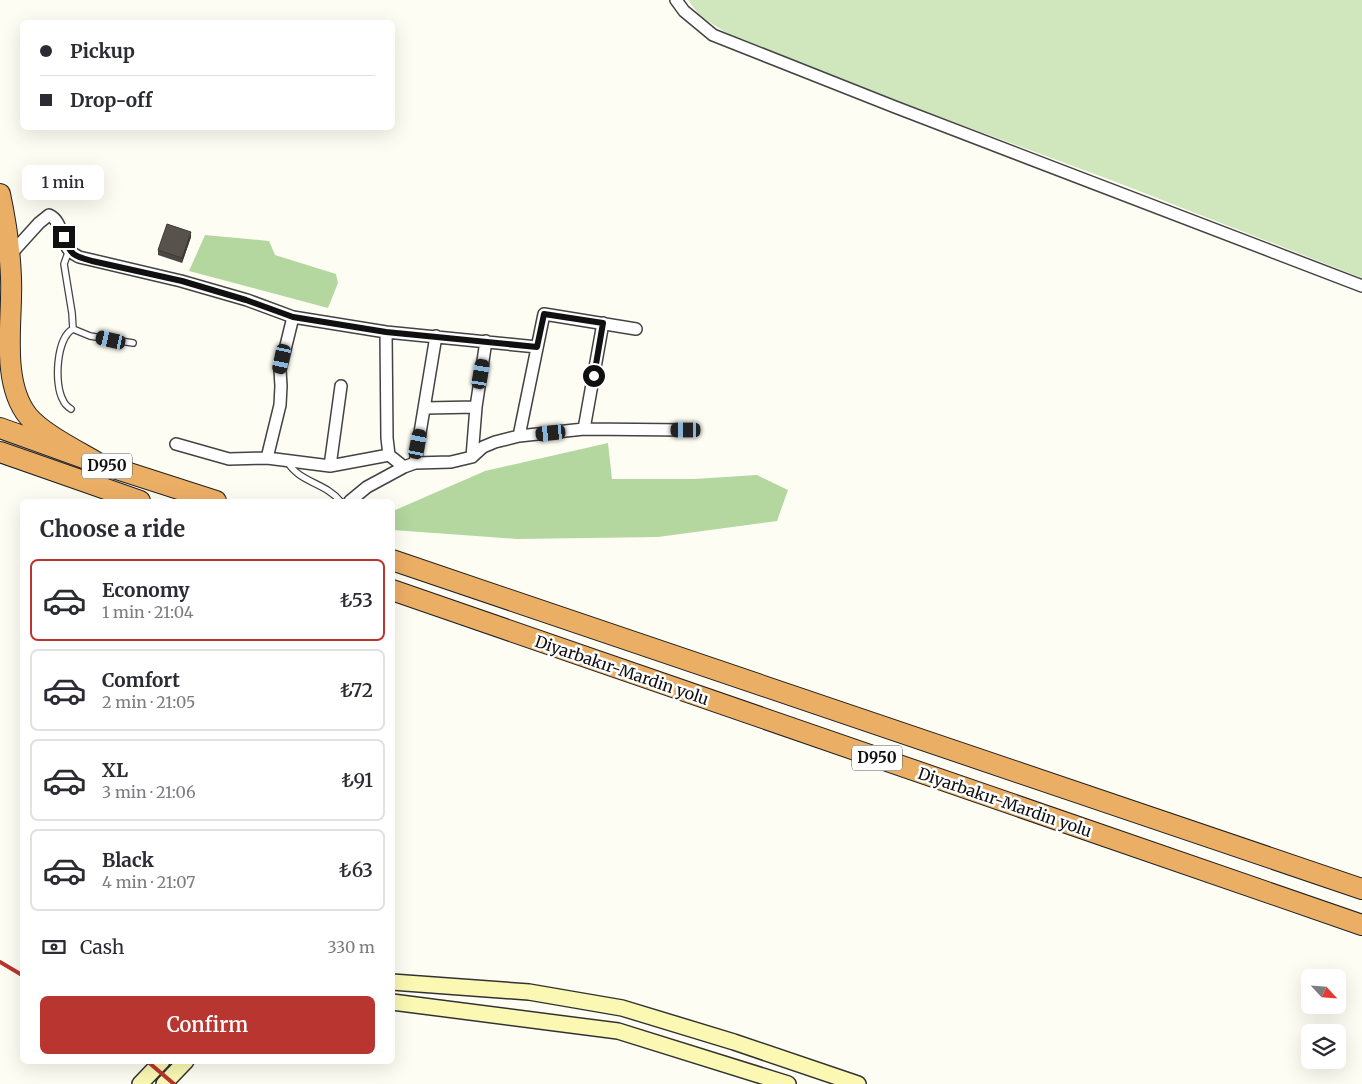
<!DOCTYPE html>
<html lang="en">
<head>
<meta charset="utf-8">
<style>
	:root { --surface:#fff; --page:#f7f7f7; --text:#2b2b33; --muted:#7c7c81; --line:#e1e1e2; --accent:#b83530 }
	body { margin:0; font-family:Merriweather,serif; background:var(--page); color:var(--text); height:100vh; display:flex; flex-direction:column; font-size:19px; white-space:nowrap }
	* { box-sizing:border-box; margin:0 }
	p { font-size:16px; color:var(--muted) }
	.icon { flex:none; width:28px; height:28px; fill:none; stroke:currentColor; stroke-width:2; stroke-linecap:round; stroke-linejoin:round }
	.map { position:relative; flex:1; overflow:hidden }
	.details { position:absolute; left:20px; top:499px; width:375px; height:565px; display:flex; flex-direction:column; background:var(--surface); border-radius:8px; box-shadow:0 5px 20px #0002 }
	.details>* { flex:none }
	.hud { position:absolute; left:20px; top:20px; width:375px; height:110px; border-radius:8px; box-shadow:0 5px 20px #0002; display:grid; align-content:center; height:110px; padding:0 20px; background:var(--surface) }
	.needle { width:32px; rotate:116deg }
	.buttons { position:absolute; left:1301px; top:969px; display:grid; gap:10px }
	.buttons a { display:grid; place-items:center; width:45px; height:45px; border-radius:8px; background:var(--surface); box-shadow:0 5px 20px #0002; font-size:25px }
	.end { position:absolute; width:22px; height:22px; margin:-11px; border:6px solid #101010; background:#fff; box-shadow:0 0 0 2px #fff }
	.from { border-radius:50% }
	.bubble { position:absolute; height:35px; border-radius:8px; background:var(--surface); box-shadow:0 5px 20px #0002; font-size:16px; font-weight:600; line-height:35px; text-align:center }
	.car { position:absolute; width:15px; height:30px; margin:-15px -8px; border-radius:6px; box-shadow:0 0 4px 1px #0007; background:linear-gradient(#222 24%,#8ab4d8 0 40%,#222 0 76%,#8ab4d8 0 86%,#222 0) }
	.hud b { display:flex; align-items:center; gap:18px; height:48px; font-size:19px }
	.hud b+b { border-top:1px solid var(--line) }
	.hud i { width:12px; height:12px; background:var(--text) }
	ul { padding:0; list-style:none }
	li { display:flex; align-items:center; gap:15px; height:82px; margin:0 10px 8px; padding:0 10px; border:2px solid var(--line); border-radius:8px }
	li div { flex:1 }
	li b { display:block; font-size:19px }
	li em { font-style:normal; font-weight:600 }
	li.selected { border-color:var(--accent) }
	li>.icon { width:45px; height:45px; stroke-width:1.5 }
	h2 { padding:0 20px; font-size:22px; line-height:60px }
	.pay { display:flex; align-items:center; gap:12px; height:55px; padding:0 20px; font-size:19px }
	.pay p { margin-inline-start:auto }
	.action { display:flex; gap:10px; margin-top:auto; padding:10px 20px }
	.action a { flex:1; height:58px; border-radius:8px; background:var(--accent); color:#fff; font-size:20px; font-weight:600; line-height:58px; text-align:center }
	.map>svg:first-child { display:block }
	.green { fill:#d0e7be }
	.forest { fill:#b3d79f }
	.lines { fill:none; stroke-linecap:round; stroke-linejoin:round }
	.lane-casing { stroke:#434343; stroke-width:8 }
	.street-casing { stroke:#434343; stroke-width:14 }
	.secondary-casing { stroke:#323232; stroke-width:18 }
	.highway-casing { stroke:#212121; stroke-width:22 }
	.lane { stroke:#fff; stroke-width:5.5 }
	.street { stroke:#fff; stroke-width:11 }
	.secondary { stroke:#faf8b3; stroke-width:15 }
	.highway { stroke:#ebae65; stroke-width:20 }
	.rail { stroke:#b83530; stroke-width:4 }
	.wall { fill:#4c4742 }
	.shaded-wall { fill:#3e3936 }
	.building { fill:#58524d; stroke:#3e3936 }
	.route { stroke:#101010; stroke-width:6 }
	.labels { text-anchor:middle; stroke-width:5; stroke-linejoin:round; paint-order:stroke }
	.shield { fill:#fff; stroke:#585858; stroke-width:1 }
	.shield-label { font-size:15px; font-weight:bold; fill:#101010 }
	.street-label { font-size:16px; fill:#101010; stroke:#fff }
</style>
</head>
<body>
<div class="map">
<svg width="1362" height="1084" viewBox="0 0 1362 1084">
	<rect width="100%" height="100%" fill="#fefdf4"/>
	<path class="green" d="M688,0h674v278l-246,-96 -265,-98 -123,-50 -28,-18z"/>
	<path class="forest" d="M205,235l64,6 6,14 61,19 2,9 -10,25 -139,-37z
		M608,443l4,36h82l63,-4 31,15 -11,31 -119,16 -141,2 -124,-9v-19l92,-40z"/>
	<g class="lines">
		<defs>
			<path id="lane" d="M69,250l-5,14 8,49 1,16
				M73,329l17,7 43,7
				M71,409c-3,-2 -7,-6 -8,-9 -9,-15 -7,-62 10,-71
				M287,461c11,21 39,22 53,40"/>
			<path id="street" d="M676,0l8,11 29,24 182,72 467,179
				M10,255l29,-32 10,-8c14,6 11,25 20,35 2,3 7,5 10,7l102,24 66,19 46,17 93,15 151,15
				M386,332l1,106 2,17 15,12
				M425,408l51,-1
				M584,429l19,-106
				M519,436l25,-122 92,15
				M176,444l53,15 38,-1 63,8 59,-11
				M472,457l4,-50 10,-66
				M267,458l13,-53 1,-19 -1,-16 13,-53
				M415,463l21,-127
				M330,466l11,-80
				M350,501l17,-14 37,-20 11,-4 36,-1 21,-5 11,-10 12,-5 24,-6 65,-7 103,1"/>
			<path id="secondary" d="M392,982l137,10 93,16 112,34 124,42
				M392,1002l226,29 170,53
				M140,1084l22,-23
				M164,1084l22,-23"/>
			<path id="highway" d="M0,194c6,28 10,55 11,84 2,41 -11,103 17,138 15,18 50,35 70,47
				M0,428l98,35 118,38
				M0,452l140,49
				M392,560l970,329
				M392,590l970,335"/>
		</defs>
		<use href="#lane" class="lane-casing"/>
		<use href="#street" class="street-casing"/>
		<use href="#secondary" class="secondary-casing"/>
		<use href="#highway" class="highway-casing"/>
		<use href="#lane" class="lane"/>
		<use href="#street" class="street"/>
		<use href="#secondary" class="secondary"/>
		<use href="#highway" class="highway"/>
		<path class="rail" d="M0,962l22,13
			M147,1061l27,23"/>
	</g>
	<path class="wall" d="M191,237l-9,26 -24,-8v-5z"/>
	<path class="shaded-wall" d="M191,232v5l-9,26v-5z"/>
	<path class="building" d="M167,224l24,8 -9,26 -24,-8z"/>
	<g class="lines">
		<path class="route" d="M64,237c6,18 10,19 28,24l90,20 64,19 47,17 93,15 151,15 7,-33 59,9 -9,53"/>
	</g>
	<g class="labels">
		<g class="shield">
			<rect x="82" y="453.5" width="50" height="25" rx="4"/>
			<rect x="852" y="745.5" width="50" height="25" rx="4"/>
		</g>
		<g class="shield-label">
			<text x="107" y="471">D950</text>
			<text x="877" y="763">D950</text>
		</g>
		<g class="street-label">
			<text transform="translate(622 670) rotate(19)" y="6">Diyarbakır-Mardin yolu</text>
			<text transform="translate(1005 802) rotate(19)" y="6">Diyarbakır-Mardin yolu</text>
		</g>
	</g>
</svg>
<div class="buttons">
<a><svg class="needle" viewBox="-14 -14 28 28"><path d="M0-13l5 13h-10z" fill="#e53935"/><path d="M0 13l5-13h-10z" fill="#7c7c81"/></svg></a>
<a><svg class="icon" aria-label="layers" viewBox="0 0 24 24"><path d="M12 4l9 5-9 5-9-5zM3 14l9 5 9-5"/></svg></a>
</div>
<i class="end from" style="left:594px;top:376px"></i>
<i class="end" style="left:64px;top:237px"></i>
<div class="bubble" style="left:22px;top:165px;width:82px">1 min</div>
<i class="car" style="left:111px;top:340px;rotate:283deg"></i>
<i class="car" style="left:282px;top:359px;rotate:192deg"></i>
<i class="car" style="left:481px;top:374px;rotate:10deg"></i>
<i class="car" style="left:686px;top:430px;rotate:270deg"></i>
<i class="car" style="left:551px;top:433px;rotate:264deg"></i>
<i class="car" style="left:418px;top:444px;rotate:11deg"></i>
<div class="hud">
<b><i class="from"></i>Pickup</b>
<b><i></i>Drop-off</b>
</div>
<section class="details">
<h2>Choose a ride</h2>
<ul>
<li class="selected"><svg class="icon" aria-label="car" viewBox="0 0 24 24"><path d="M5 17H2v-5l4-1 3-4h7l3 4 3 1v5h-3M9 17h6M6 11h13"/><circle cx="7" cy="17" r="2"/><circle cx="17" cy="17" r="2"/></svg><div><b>Economy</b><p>1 min · 21:04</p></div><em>₺53</em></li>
<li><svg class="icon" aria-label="car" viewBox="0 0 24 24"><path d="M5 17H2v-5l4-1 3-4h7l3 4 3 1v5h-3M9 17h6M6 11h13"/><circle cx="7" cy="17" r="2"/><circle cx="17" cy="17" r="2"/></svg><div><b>Comfort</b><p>2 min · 21:05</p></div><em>₺72</em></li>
<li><svg class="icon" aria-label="car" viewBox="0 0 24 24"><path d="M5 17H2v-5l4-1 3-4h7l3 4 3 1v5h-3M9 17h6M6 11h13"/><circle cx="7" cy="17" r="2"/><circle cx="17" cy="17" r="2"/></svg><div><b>XL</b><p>3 min · 21:06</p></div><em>₺91</em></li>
<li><svg class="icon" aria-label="car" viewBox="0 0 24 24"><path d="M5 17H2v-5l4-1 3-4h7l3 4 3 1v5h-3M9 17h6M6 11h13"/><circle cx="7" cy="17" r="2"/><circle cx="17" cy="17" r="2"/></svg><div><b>Black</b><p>4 min · 21:07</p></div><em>₺63</em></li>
</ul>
<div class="pay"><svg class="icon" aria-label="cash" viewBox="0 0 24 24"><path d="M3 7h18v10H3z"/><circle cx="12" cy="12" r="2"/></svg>Cash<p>330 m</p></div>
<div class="action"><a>Confirm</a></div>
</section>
</div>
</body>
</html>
